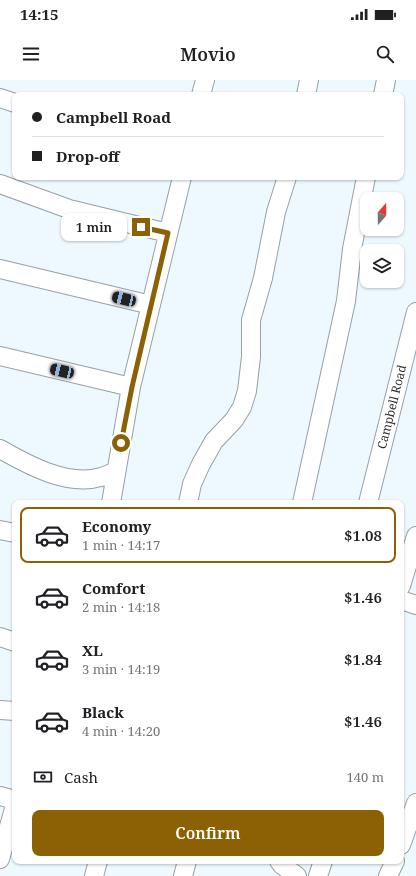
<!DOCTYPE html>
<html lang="en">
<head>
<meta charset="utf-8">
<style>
	:root { --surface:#fff; --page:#f2f2f2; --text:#202124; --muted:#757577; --line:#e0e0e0; --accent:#8c6105 }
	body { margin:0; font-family:"Noto Serif",serif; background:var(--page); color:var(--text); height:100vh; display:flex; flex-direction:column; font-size:15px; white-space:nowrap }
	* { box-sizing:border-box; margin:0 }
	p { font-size:13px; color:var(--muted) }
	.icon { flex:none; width:22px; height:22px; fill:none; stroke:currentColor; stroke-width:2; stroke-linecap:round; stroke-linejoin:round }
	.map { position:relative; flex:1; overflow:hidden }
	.details { position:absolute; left:12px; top:420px; width:392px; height:364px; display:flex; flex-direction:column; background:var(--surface); border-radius:8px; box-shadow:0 1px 3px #0004 }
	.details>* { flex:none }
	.hud { position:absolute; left:12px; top:12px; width:392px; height:88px; border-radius:8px; box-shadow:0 1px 3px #0004; display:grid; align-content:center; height:88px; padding:0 20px; background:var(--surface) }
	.needle { width:26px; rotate:20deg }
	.tools { position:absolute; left:360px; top:112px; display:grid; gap:8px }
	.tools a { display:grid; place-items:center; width:44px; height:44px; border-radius:8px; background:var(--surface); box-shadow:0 1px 3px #0004; font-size:20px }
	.end { position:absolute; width:18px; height:18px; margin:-9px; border:5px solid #8c6105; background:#fff; box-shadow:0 0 0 2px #fff }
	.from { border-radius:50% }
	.bubble { position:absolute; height:28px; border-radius:8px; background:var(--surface); box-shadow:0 1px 3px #0004; font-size:13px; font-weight:600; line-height:28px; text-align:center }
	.car { position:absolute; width:12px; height:24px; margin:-12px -6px; border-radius:5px; box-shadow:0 0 3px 1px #0007; background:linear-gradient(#222 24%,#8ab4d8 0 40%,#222 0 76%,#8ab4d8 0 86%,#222 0) }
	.hud b { display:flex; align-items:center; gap:14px; height:38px; font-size:15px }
	.hud b+b { border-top:1px solid var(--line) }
	.hud i { width:10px; height:10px; background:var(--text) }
	ul { padding:7px 0 0; list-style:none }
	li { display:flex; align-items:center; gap:12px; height:56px; margin:0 8px 6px; padding:0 12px; border:2px solid transparent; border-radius:8px }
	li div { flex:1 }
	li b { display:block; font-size:15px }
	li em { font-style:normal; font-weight:600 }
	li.active { border-color:var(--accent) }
	li>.icon { width:36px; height:36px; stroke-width:1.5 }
	.pay { display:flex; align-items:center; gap:10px; height:44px; padding:0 20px; font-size:15px }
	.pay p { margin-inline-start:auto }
	.cta { display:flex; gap:8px; margin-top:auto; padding:8px 20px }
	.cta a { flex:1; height:46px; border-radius:8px; background:var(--accent); color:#fff; font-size:16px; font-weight:600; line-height:46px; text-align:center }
	.status { display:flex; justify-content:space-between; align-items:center; height:28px; padding:0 20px; background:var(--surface); direction:ltr }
	.status svg { height:11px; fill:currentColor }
	header { display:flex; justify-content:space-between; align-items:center; height:52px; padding:0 20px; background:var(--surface); font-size:18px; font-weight:600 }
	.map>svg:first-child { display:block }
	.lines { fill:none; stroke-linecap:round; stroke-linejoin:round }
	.minor-casing { stroke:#96a0a5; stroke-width:20 }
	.minor { stroke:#fff; stroke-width:18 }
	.route { stroke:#8c6105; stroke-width:5 }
	.labels { text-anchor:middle; stroke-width:4; stroke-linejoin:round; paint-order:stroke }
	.street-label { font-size:12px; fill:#2d3133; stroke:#fff }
</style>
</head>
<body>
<div class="status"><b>14:15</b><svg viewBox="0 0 49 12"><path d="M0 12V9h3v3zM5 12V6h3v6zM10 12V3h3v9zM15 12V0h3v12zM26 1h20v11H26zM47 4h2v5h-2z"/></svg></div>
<header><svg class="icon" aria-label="menu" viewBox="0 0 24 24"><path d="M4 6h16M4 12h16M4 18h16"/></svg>Movio<svg class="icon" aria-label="search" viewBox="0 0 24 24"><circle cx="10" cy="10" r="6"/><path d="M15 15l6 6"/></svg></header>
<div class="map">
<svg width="416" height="796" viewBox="0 0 416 796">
	<rect width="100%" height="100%" fill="#eef9ff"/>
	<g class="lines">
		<defs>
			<path id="minor" d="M201,15l4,-15
				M306,15l3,-15
				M383,15l3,-15
				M0,18l15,5
				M0,104l69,25 99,24
				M0,189l151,36
				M0,276l131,31
				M0,369c28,16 68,38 101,28 5,-1 10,-4 15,-6
				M111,423l20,-116 51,-210
				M188,423l4,-19 9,-20 13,-23 20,-21 8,-13 5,-16 4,-34v-37l12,-42 13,-66 11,-35
				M302,423l44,-202 6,-52 14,-72
				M368,423l48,-191
				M0,450l15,3
				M401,506l15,-50
				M401,520l15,5
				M0,557l15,5
				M0,630l15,1
				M0,716l15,4
				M401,765l15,-42
				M0,779l15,-54
				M279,781l3,4 15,11
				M94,796l4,-15
				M183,796l4,-15
				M318,796l5,-15
				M388,796l7,-15"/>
		</defs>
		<use href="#minor" class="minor-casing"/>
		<use href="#minor" class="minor"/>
	</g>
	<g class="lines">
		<path class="route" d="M121,363l11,-56 36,-154 -27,-6"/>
	</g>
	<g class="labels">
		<g class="street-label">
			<text transform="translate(392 327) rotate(-76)" y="4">Campbell Road</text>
		</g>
	</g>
</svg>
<div class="tools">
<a><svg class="needle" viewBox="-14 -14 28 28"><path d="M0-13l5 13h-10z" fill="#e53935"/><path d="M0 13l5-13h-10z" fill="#757577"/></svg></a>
<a><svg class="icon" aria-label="layers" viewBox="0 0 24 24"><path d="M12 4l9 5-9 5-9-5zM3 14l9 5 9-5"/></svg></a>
</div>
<i class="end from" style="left:121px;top:363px"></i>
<i class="end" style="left:141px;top:147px"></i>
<div class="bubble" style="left:61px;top:133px;width:66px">1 min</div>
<i class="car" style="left:124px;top:219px;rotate:283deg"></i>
<i class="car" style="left:62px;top:291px;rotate:283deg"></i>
<div class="hud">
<b><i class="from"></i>Campbell Road</b>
<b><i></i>Drop-off</b>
</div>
<section class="details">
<ul>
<li class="active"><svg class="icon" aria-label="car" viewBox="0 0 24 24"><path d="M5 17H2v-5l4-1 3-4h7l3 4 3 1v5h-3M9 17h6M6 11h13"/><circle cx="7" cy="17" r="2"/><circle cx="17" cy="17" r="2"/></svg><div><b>Economy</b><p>1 min · 14:17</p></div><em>$1.08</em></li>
<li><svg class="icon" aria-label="car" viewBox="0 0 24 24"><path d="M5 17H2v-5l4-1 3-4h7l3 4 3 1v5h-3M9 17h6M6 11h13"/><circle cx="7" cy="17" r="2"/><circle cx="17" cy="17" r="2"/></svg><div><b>Comfort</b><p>2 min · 14:18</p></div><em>$1.46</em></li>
<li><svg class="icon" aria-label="car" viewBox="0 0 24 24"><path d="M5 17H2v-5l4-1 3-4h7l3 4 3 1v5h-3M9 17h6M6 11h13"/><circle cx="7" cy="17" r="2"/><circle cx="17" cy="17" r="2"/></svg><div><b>XL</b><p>3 min · 14:19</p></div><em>$1.84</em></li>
<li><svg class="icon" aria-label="car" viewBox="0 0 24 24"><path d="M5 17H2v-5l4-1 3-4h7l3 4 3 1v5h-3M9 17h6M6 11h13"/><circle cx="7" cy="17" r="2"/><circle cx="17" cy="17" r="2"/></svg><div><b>Black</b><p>4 min · 14:20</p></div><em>$1.46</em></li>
</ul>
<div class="pay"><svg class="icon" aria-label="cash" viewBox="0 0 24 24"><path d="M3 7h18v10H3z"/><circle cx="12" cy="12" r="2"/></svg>Cash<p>140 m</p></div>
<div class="cta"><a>Confirm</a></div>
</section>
</div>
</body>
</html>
